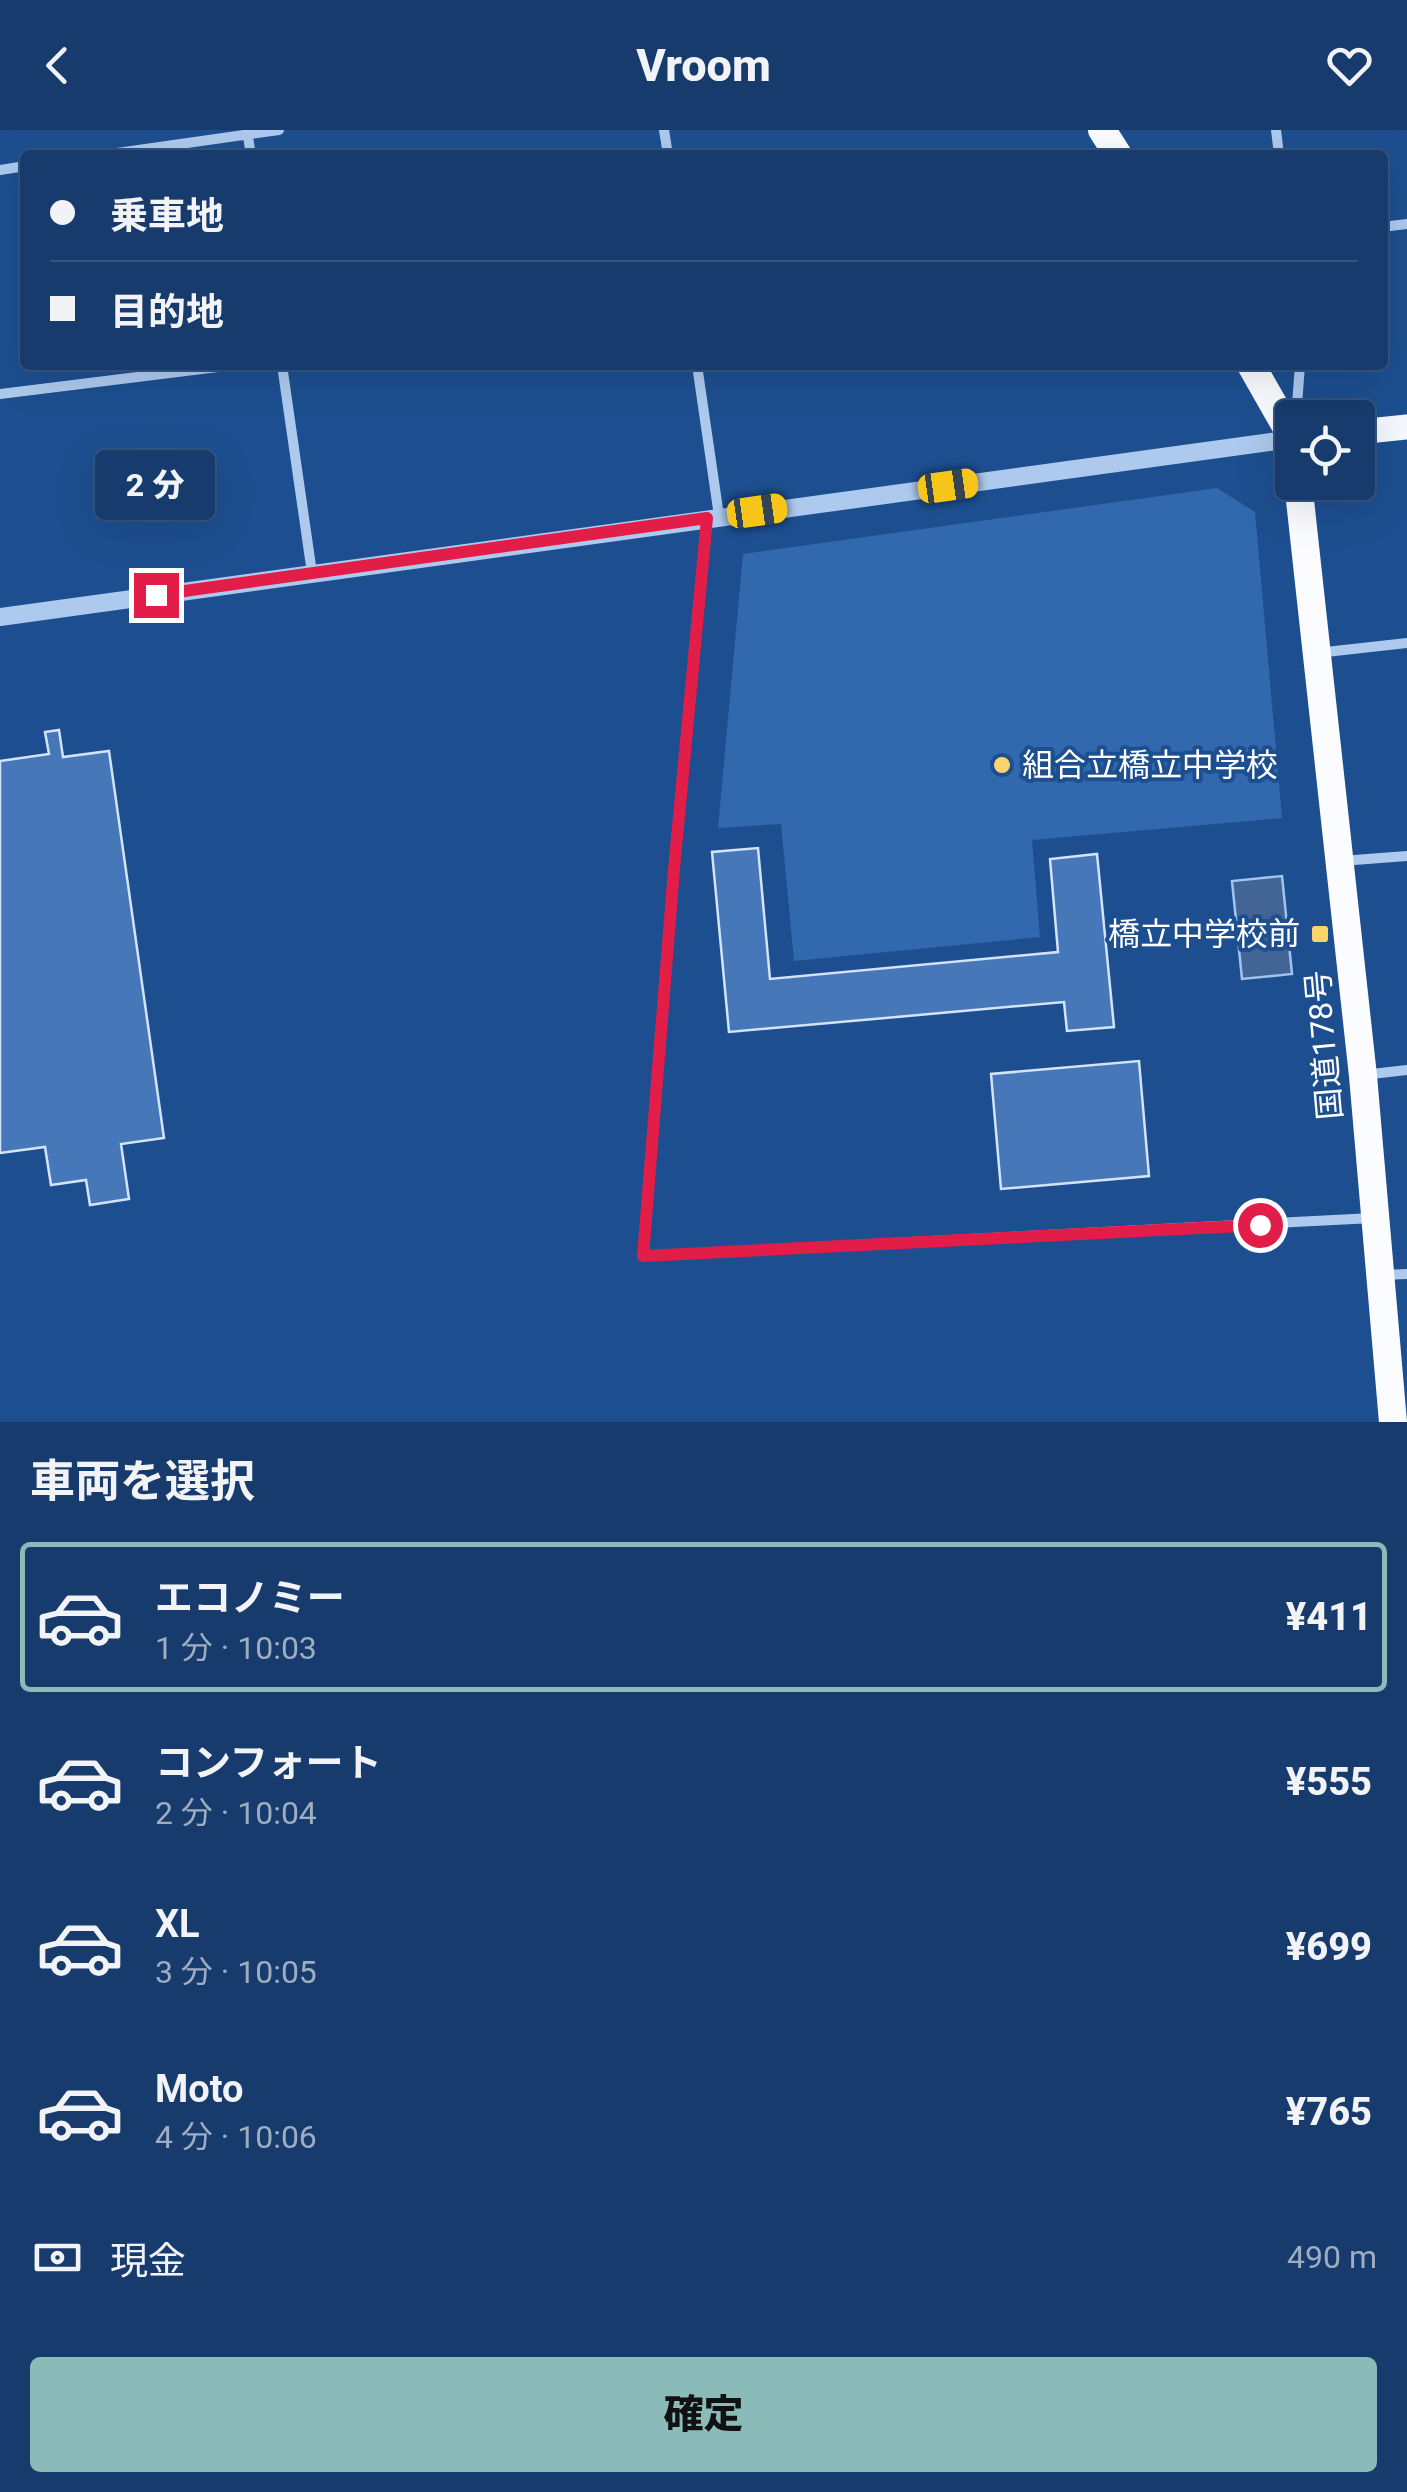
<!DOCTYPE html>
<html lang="ja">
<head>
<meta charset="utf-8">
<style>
	:root { --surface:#163b6c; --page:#234674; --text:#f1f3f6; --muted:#9eadc2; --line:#35557f; --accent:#8bbbb9 }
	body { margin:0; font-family:Roboto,"Noto Sans JP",sans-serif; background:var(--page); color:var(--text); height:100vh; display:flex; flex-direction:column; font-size:38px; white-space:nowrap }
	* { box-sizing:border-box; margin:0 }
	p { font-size:32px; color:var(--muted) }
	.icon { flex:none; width:55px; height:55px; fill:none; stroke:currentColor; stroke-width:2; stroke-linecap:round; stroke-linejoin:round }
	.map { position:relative; height:1292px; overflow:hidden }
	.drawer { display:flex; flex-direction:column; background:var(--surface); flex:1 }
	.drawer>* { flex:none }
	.hud { position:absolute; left:20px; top:20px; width:1368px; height:220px; border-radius:10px; box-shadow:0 10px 40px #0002,0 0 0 2px var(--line); display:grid; align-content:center; height:220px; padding:0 30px; background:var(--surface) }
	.controls { position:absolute; left:1275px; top:270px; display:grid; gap:20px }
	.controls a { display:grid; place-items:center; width:100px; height:100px; border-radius:10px; background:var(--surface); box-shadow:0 10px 40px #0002,0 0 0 2px var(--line); font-size:50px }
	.end { position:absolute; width:45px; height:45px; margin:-22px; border:12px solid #e11d48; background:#fff; box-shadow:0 0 0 5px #fff }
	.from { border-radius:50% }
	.bubble { position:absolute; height:70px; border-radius:10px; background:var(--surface); box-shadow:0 10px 40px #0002,0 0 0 2px var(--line); font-size:32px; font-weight:800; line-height:70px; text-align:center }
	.car { position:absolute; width:30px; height:60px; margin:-30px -15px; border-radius:12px; box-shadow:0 0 8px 2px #0007; background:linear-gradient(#f5c518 24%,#345 0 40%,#f5c518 0 76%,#345 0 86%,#f5c518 0) }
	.hud b { display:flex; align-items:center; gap:35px; height:95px; font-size:38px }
	.hud b+b { border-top:2px solid var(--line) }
	.hud i { width:25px; height:25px; background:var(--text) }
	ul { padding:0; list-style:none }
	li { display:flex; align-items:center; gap:30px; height:150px; margin:0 20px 15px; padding:0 10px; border:5px solid transparent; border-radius:10px }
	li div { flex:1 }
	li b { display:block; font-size:38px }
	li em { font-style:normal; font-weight:800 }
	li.selected { border-color:var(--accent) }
	li>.icon { width:90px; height:90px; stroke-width:1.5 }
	h2 { padding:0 30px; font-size:45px; line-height:120px }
	.pay { display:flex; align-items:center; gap:25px; height:110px; padding:0 30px; font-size:38px }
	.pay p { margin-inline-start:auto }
	.cta { display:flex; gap:20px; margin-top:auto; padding:20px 30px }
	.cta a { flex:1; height:115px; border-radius:10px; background:var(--accent); color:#111; font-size:40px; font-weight:800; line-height:115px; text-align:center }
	header { display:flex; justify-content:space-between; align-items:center; height:130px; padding:0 30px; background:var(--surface); font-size:45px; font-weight:800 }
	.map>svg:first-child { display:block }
	.green { fill:#3168ae }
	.water { fill:#426595; stroke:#a0c4ef; stroke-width:2.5 }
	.building { fill:#4677b8; stroke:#d3e4fa; stroke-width:2.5 }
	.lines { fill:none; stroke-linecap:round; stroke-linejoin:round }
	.minor { stroke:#adcaee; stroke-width:10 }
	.tertiary { stroke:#adcaee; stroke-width:18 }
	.primary { stroke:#f4f8ff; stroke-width:25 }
	.trunk { stroke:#fafcff; stroke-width:28 }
	.route { stroke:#e11d48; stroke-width:12 }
	.poi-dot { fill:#fdd46c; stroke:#1d4f90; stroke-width:4 }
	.labels { text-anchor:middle; stroke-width:8; stroke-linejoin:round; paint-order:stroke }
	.poi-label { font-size:32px; fill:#fff; stroke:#1d4f90; text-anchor:start }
	.street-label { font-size:32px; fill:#fff; stroke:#1d4f90 }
</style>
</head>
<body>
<header><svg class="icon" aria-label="back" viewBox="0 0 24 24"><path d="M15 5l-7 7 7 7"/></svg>Vroom<svg class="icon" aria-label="heart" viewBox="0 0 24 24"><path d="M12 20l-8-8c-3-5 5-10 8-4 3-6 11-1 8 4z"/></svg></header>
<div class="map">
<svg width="1407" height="1292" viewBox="0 0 1407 1292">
	<rect width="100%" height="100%" fill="#1d4f90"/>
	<path class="green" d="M1217,358l38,24 27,306 -250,22 8,97 -246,24 -13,-137 -63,4 25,-274z"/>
	<path class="water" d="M1282,746l10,98 -50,5 -10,-98z"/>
	<path class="building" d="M59,600l4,27 46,-6 55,387 -43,6 8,55 -39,6 -4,-25 -35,5 -6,-38 -45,6v-392l49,-7 -4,-22z
		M758,718l12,131 288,-27 -8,-93 47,-5 17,173 -47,4 -3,-29 -335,30 -17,-180z
		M1139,931l10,115 -148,13 -10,-115z"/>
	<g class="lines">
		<path class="minor" d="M664,0l4,25
			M1276,0l3,25
			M247,1l4,24
			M103,25l176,-25
			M0,40l25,-4
			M1382,97l25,-3
			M282,235l30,208
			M697,235l22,151
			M0,264l234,-29
			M1296,288l4,-53
			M707,388l-33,351 -31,387 730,-38
			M1317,523l90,-10
			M1341,731l66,-5
			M1363,945l44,-5
			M1383,1145l24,-1"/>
		<path class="tertiary" d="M0,487l1292,-178"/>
		<path class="primary" d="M1358,302l49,-5"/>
		<path class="trunk" d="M1102,0l16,25
			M1251,235l41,72
			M1298,352l65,594 30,346"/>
	</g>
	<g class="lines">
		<path class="route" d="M156,465l551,-77 -33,351 -31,387 617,-31"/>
	</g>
	<g class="poi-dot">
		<circle cx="1002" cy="635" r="10"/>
		<rect x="1310" y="794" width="20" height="20" rx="5"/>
	</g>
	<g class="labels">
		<g class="poi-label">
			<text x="1022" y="646">組合立橋立中学校</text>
			<text x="1300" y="815" text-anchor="end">橋立中学校前</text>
		</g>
		<g class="street-label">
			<text transform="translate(1324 915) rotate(-95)" y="11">国道178号</text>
		</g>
	</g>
</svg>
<div class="controls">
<a><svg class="icon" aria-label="locate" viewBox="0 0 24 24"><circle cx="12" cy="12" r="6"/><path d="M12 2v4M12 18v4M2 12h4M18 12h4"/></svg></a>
</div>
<i class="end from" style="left:1260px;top:1095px"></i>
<i class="end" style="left:156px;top:465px"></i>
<div class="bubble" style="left:95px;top:320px;width:120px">2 分</div>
<i class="car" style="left:948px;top:356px;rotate:82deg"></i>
<i class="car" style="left:757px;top:381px;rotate:82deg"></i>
<div class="hud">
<b><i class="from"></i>乗車地</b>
<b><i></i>目的地</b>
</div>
</div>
<section class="drawer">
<h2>車両を選択</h2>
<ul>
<li class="selected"><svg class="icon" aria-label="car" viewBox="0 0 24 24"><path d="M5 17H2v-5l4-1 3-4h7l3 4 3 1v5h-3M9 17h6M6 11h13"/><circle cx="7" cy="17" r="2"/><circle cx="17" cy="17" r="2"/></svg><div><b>エコノミー</b><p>1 分 · 10:03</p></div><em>¥411</em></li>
<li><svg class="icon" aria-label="car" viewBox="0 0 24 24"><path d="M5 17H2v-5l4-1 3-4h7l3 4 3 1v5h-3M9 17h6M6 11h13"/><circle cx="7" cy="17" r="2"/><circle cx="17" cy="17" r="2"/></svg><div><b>コンフォート</b><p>2 分 · 10:04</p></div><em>¥555</em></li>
<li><svg class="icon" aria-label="car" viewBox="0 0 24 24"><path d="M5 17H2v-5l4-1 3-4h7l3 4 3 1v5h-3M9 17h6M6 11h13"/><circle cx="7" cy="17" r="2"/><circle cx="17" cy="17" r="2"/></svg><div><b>XL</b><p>3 分 · 10:05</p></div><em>¥699</em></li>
<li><svg class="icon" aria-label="car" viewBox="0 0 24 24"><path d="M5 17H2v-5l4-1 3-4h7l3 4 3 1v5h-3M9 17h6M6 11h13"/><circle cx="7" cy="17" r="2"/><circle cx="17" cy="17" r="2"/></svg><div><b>Moto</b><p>4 分 · 10:06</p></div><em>¥765</em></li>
</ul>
<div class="pay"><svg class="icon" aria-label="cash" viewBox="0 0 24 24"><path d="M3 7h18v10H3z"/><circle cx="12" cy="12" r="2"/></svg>現金<p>490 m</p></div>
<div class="cta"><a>確定</a></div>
</section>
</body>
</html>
